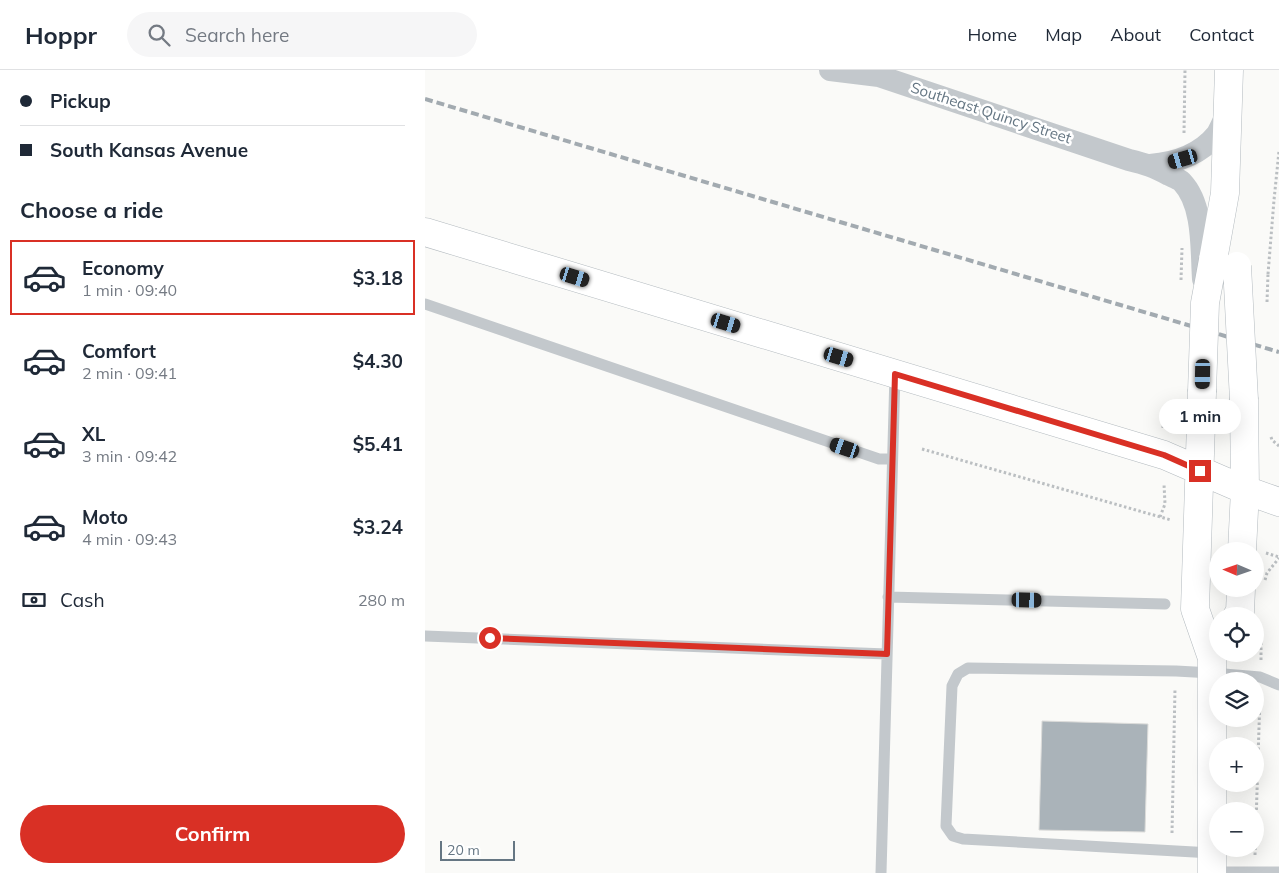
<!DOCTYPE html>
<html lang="en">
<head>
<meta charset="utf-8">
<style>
	:root { --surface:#fff; --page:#f6f6f7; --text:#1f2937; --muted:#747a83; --line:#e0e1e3; --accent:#d93025 }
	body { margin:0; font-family:Mulish,sans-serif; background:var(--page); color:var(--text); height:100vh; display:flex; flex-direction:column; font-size:19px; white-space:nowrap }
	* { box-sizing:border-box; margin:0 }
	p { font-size:16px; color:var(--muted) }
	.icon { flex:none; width:28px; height:28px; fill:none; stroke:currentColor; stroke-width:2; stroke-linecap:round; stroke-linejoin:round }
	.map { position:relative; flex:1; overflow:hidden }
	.side { display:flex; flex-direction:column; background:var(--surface); width:425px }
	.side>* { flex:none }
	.hud { display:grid; align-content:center; height:110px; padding:0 20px; background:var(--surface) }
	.needle { width:32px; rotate:272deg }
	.fabs { position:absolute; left:784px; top:472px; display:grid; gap:10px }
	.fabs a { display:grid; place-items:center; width:55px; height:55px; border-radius:50%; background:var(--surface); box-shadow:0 5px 20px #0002; font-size:25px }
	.scale { position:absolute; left:15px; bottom:12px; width:75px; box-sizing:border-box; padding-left:5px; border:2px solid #657683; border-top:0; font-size:14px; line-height:18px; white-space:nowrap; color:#657683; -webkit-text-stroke:4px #fff; paint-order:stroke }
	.end { position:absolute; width:22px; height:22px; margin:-11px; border:6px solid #d93025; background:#fff; box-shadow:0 0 0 2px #fff }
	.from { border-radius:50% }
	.bubble { position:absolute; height:35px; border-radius:18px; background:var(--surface); box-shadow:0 5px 20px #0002; font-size:16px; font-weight:700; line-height:35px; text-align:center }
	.car { position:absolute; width:15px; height:30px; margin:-15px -8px; border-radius:6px; box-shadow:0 0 4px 1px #0007; background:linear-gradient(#222 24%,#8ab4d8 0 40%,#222 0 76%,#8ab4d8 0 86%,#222 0) }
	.hud b { display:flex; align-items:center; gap:18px; height:48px; font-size:19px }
	.hud b+b { border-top:1px solid var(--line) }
	.hud i { width:12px; height:12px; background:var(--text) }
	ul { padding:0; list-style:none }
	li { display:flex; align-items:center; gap:15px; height:75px; margin:0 10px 8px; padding:0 10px; border:2px solid transparent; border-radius:0px }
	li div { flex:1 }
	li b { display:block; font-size:19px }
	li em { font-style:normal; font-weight:700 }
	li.on { border-color:var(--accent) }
	li>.icon { width:45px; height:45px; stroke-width:1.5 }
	h2 { padding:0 20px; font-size:22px; line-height:60px }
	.pay { display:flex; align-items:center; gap:12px; height:55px; padding:0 20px; font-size:19px }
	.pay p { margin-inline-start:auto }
	.primary-button { display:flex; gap:10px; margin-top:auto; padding:10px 20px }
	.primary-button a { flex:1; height:58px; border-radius:30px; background:var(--accent); color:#fff; font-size:20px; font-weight:700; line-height:58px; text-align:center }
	header { display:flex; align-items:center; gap:30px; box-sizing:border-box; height:70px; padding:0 25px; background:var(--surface); border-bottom:1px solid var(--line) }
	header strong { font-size:24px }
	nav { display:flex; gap:28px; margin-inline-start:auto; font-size:18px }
	.search { width:350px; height:45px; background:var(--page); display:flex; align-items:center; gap:12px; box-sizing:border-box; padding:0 18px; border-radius:28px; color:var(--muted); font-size:19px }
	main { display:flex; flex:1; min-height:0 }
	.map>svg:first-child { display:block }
	.building { fill:#aab3b9; stroke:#dcdcda }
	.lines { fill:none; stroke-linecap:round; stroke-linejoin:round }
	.secondary-casing { stroke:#b3babf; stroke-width:29 }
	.path { stroke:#bbbfc2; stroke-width:3; stroke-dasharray:2.5 2.5; stroke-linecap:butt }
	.service { stroke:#c3c8cc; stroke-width:11 }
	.minor { stroke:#c3c8cc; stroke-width:22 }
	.secondary { stroke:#fff; stroke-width:28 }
	.rail { stroke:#a2aab0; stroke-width:4; stroke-dasharray:8 4; stroke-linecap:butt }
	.secondary-bridge-casing { stroke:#b3babf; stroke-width:29; stroke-linecap:butt }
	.path-bridge { stroke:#bbbfc2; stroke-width:3; stroke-dasharray:2.5 2.5; stroke-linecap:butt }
	.secondary-bridge { stroke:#fff; stroke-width:28 }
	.route { stroke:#d93025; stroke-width:6 }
	.labels { text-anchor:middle; stroke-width:5; stroke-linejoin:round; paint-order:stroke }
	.street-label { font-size:15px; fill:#657683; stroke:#fff }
</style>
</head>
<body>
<header>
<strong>Hoppr</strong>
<div class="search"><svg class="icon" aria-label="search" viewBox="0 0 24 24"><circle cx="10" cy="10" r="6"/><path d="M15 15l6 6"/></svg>Search here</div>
<nav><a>Home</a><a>Map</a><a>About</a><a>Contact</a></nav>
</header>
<main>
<section class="side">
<div class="hud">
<b><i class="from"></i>Pickup</b>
<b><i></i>South Kansas Avenue</b>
</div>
<h2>Choose a ride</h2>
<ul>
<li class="on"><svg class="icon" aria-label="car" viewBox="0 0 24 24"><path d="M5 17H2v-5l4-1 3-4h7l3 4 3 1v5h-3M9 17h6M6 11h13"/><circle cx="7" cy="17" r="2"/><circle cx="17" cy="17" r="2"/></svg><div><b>Economy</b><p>1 min · 09:40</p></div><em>$3.18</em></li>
<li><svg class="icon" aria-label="car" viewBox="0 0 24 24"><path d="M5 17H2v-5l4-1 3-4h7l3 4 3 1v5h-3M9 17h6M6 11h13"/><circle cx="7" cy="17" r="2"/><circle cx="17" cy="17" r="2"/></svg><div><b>Comfort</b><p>2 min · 09:41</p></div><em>$4.30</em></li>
<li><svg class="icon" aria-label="car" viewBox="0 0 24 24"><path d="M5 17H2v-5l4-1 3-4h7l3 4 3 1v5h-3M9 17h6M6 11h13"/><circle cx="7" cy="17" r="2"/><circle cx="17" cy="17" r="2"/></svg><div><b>XL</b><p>3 min · 09:42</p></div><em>$5.41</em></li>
<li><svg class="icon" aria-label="car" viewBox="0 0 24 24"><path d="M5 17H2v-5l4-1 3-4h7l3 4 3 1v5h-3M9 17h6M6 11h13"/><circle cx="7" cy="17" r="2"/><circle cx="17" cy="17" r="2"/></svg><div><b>Moto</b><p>4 min · 09:43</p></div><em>$3.24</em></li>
</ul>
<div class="pay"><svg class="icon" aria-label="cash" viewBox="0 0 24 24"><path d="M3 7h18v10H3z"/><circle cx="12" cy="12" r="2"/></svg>Cash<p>280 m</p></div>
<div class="primary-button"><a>Confirm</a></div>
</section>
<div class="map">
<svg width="854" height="803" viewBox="0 0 854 803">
	<rect width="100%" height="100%" fill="#fafaf8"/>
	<path class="building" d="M617,651l106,3 -3,108 -106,-2z"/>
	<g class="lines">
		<defs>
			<path id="secondary" d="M0,162l739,223 81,35 34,12
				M788,190l12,-67 4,-123
				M777,322l-7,217 17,49v215
				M817,481l3,-61 -1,-90
				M812,546l3,-4 1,-23"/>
		</defs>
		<use href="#secondary" class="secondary-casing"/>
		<path class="path" d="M759,63l1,-63
			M843,204l6,-74 5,-49
			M738,358v-8l12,-14
			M846,367l1,3 7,6
			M497,379l249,71
			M735,447l5,-13 -1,-20
			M841,483l13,4
			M840,510l2,-7 12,-15
			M836,590v-31
			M747,763l3,-144
			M830,785l5,-159"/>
		<path class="service" d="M0,234l454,155h13
			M463,527l277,7
			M0,566l462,18
			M787,783l-249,-14 -10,-3 -7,-10 6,-140 6,-12 10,-6 208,3 36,2 48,4 19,8
			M787,802h67
			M456,803l14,-499"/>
		<path class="minor" d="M405,0l49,6 250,84c17,4 25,7 40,15 4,2 10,4 13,7 22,23 19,68 21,97
			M725,95c26,-2 50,-10 67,-31 4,-7 7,-15 11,-22"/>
		<use href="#secondary" class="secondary"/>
		<path class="rail" d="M0,29l854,253"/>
		<defs>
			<path id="secondary-bridge" d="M812,196l7,134
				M777,322l3,-89 8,-43"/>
		</defs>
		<use href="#secondary-bridge" class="secondary-bridge-casing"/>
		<path class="path-bridge" d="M756,210l1,-32
			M842,232l1,-28"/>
		<use href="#secondary-bridge" class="secondary-bridge"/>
	</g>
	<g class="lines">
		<path class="route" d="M65,568l397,16 8,-280 269,81 36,16"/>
	</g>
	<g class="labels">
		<g class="street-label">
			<text transform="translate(566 43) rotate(18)" y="5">Southeast Quincy Street</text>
		</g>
	</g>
</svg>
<div class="fabs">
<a><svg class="needle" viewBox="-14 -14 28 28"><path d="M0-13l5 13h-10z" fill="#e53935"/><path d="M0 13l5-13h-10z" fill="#747a83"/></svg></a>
<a><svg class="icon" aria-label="locate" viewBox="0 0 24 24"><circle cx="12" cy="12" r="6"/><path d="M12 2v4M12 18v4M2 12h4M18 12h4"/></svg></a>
<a><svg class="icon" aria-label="layers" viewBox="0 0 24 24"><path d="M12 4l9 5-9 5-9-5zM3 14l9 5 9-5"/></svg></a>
<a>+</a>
<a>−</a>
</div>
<div class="scale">20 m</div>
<i class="end from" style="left:65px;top:568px"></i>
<i class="end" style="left:775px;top:401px"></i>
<div class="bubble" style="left:734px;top:329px;width:82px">1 min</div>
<i class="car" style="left:758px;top:89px;rotate:254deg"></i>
<i class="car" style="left:150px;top:207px;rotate:107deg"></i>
<i class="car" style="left:301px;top:253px;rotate:107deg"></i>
<i class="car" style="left:414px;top:287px;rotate:107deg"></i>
<i class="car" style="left:778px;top:304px;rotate:181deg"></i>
<i class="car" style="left:420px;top:378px;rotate:289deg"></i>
<i class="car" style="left:602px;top:530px;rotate:91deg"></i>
</div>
</main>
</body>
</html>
